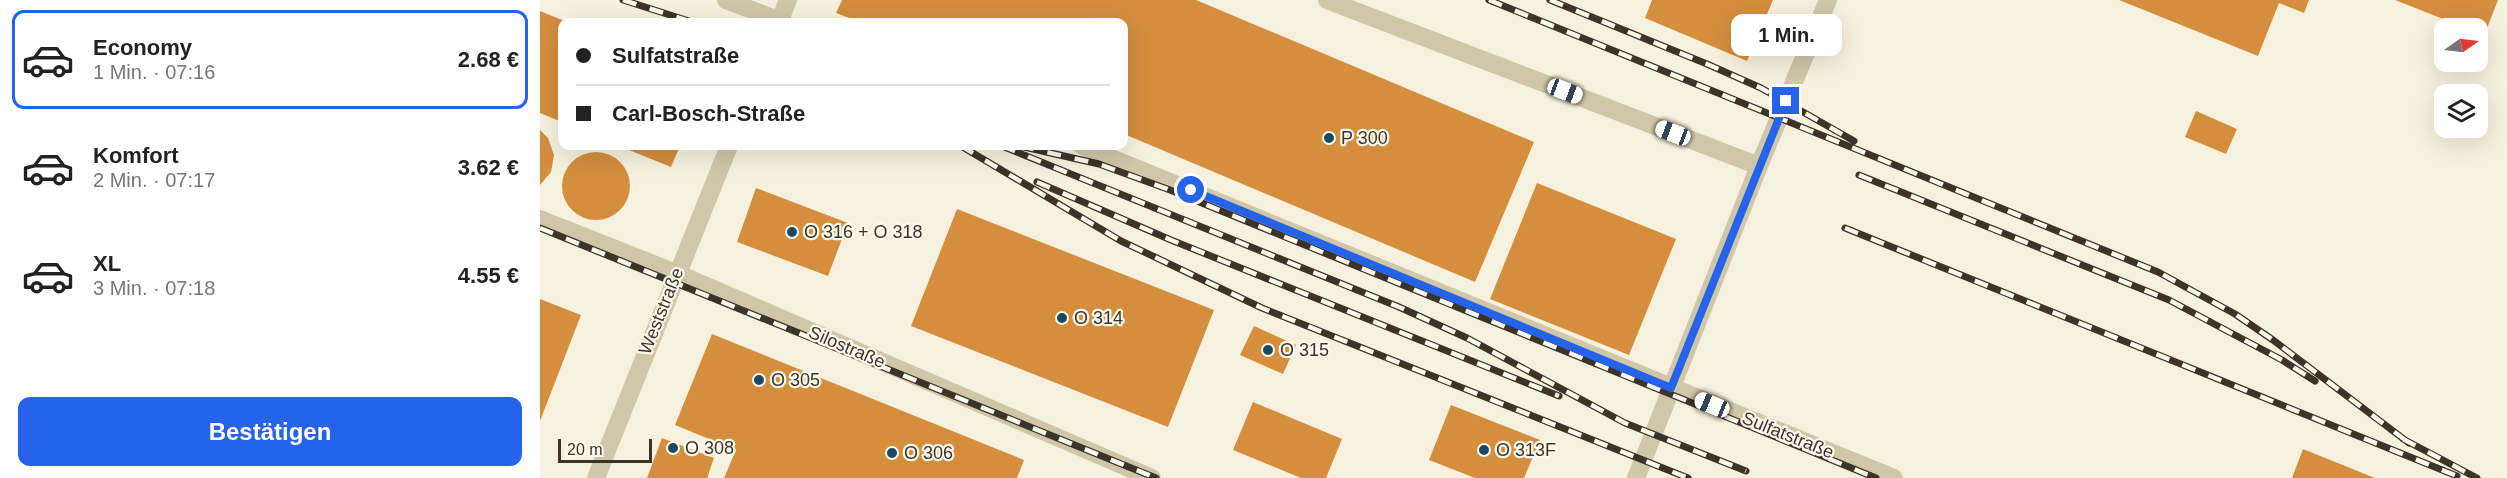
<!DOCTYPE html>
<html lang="de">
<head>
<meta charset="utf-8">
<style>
	:root { --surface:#fff; --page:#f6f6f6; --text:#222; --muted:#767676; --line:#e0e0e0; --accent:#2563eb }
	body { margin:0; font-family:Helvetica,sans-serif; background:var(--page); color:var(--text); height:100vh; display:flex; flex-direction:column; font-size:22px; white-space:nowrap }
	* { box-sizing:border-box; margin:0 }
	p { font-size:20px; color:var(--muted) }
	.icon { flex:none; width:33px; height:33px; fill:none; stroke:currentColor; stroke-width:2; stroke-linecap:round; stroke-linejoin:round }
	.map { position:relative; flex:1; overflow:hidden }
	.details { display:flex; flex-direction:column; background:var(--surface); width:540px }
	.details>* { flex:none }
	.top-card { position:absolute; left:18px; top:18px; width:570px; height:132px; border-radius:12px; box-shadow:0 6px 24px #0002; display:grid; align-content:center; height:132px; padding:0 18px; background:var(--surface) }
	.needle { width:39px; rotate:76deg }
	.fabs { position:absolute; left:1894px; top:18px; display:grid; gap:12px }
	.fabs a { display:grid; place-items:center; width:54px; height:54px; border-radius:12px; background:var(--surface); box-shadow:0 6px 24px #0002; font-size:30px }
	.scale { position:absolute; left:18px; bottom:15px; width:94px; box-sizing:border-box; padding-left:6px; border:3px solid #3c3429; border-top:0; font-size:16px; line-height:21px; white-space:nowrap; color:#3c3429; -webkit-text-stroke:4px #fcf9ec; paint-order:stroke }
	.end { position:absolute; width:27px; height:27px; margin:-14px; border:8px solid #2563eb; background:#fff; box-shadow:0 0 0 3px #fff }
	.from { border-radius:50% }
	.bubble { position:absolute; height:42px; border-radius:12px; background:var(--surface); box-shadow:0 6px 24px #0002; font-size:20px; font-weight:800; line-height:42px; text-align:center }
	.car { position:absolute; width:18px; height:36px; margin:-18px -9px; border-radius:8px; box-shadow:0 0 4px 2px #0007; background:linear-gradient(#fff 24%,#345 0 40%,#fff 0 76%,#345 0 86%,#fff 0) }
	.top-card b { display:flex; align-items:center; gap:21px; height:57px; font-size:22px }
	.top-card b+b { border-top:2px solid var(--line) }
	.top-card i { width:15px; height:15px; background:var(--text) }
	ul { padding:10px 0 0; list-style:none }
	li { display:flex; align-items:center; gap:18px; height:99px; margin:0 12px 9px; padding:0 6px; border:3px solid transparent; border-radius:12px }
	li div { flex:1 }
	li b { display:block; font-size:22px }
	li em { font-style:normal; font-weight:800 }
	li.active { border-color:var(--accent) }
	li>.icon { width:54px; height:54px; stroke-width:1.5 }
	.action { display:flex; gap:12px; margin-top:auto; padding:12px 18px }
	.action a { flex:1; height:69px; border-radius:12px; background:var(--accent); color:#fff; font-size:24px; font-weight:800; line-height:69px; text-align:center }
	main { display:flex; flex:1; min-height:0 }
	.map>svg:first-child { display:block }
	.building { fill:#d48e3e }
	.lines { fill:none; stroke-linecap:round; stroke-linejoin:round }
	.street { stroke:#d0c6a8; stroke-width:18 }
	.rail-casing { stroke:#3c3429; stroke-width:7 }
	.rail { stroke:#fcf9ec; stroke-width:4.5; stroke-dasharray:14; stroke-linecap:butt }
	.route { stroke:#2563eb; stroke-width:8 }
	.poi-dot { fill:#194963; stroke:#fcf9ec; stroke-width:2 }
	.labels { text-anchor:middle; stroke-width:4.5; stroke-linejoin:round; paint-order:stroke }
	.poi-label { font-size:18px; fill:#3c3429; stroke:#fcf9ec; text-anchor:start }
	.street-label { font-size:18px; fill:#3c3429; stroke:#fcf9ec }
</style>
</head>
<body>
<main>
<section class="details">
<ul>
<li class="active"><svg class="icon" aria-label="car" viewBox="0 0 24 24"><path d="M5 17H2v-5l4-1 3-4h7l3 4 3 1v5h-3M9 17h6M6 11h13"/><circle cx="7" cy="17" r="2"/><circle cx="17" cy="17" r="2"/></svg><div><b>Economy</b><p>1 Min. · 07:16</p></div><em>2.68 €</em></li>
<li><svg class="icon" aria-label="car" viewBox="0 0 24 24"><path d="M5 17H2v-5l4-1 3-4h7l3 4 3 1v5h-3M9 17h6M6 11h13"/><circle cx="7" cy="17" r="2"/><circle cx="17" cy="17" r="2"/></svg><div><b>Komfort</b><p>2 Min. · 07:17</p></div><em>3.62 €</em></li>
<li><svg class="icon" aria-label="car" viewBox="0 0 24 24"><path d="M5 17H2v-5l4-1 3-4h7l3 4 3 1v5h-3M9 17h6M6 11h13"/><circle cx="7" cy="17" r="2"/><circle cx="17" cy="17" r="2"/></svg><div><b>XL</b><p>3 Min. · 07:18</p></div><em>4.55 €</em></li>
</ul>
<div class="action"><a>Bestätigen</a></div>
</section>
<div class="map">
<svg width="1967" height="478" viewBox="0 0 1967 478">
	<rect width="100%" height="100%" fill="#f6f1de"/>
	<path class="building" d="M302,0h354l338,142 -59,140 -351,-148v-112h-264l-24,-9z
		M1112,0h121l-26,61 -102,-43z
		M1579,0h190l-5,13 -25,-10 -21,53z
		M1855,0h103l-14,36 -6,-3v-5h-12z
		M0,11l27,11h-5v100l-22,-9z
		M1656,111l41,18 -11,25 -41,-17z
		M0,130l8,8 6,17 -3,17 -11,13z
		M79,146h61l-9,21z
		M22 186a34 34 0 1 1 68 0a34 34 0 1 1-68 0Z
		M997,183l139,56 -47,116 -139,-56z
		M216,188l92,35 -20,53 -91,-34z
		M417,209l257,101 -46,117 -257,-101z
		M0,299l41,16 -41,106z
		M714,326l42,19 -13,29 -43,-19z
		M172,334l312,126 -7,18h-293l12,-28 -61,-25z
		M713,402l89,37 -16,39h-25l-68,-28z
		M911,405l89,35 -16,38h-49l-46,-18z
		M122,438l52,20 -7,20h-60z
		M1763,449l72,29h-83z"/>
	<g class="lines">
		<path class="street" d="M186,0l57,22
			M787,0l432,166
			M239,22l9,-22
			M542,146l812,332
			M0,219l136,54 476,205
			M56,478l133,-332
			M1096,478l123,-312 69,-166"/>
		<defs>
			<path id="rail" d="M83,0l69,22
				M949,0l669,272 77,42 38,26 136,103
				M1010,0l157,64 54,24 93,53
				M421,146l160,95 141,67 426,170
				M462,146l397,161 68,31 158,85 121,48
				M480,146l79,18 71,26 706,288
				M1319,175l310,125 113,60 33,21
				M497,182l134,58 388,156
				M0,228l616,250
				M1305,228l612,248
				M1863,439l74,39"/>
		</defs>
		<use href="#rail" class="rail-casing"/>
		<use href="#rail" class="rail"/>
	</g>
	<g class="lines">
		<path class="route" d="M651,190l480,198 115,-287"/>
	</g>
	<g class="poi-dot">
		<circle cx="789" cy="138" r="6"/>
		<circle cx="252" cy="232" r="6"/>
		<circle cx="522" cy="318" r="6"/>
		<circle cx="728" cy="350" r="6"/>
		<circle cx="219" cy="380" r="6"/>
		<circle cx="133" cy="448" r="6"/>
		<circle cx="944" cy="450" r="6"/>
		<circle cx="352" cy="453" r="6"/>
	</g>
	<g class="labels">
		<g class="poi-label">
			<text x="801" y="144">P 300</text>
			<text x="264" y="238">O 316 + O 318</text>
			<text x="534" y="324">O 314</text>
			<text x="740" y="356">O 315</text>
			<text x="231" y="386">O 305</text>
			<text x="145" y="454">O 308</text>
			<text x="956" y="456">O 313F</text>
			<text x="364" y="459">O 306</text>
		</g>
		<g class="street-label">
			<text transform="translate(121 311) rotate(-68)" y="6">Weststraße</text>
			<text transform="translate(307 347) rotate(23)" y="6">Silostraße</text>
			<text transform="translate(1248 435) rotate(22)" y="6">Sulfatstraße</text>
		</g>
	</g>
</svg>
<div class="fabs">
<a><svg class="needle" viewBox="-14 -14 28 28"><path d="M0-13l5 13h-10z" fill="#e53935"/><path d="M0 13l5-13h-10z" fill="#767676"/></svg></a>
<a><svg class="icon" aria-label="layers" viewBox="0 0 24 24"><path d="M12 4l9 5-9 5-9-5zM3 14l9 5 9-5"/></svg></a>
</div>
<div class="scale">20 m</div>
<i class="end from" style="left:651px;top:190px"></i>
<i class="end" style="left:1246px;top:101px"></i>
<div class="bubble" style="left:1191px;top:14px;width:111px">1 Min.</div>
<i class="car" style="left:1025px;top:91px;rotate:111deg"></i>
<i class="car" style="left:1133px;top:133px;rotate:291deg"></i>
<i class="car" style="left:1172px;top:405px;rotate:292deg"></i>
<div class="top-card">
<b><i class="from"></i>Sulfatstraße</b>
<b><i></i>Carl-Bosch-Straße</b>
</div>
</div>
</main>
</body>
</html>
